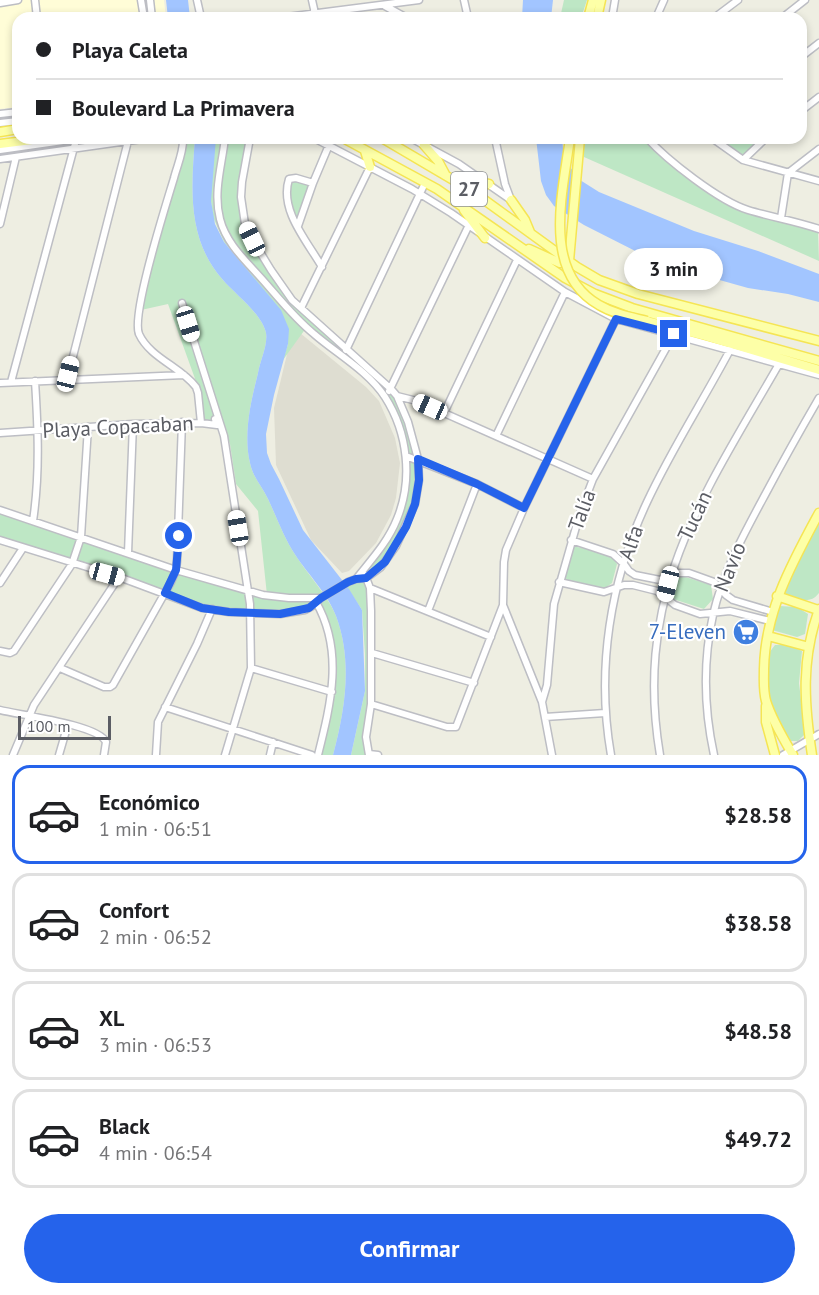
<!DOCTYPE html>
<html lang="es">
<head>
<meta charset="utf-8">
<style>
	:root { --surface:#fff; --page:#f2f2f2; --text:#202124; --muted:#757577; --line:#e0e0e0; --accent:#2563eb }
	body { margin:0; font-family:"PT Sans",sans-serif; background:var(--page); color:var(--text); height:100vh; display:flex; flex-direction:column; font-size:22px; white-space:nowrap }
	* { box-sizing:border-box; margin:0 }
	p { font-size:20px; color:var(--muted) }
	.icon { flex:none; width:33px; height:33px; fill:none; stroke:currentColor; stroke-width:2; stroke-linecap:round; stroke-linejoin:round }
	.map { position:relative; height:755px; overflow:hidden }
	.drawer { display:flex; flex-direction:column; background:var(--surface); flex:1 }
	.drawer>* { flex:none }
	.banner { position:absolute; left:12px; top:12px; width:795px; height:132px; border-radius:18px; box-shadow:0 3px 9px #0003; display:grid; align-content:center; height:132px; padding:0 24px; background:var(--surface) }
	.scale { position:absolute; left:18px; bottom:15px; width:93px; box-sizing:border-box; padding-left:6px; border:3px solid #5b5d64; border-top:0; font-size:16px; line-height:21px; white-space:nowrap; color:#5b5d64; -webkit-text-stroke:4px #fff; paint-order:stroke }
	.end { position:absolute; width:27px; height:27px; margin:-14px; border:8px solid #2563eb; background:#fff; box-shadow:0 0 0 3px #fff }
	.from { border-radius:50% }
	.bubble { position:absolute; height:42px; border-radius:21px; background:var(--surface); box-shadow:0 3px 9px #0003; font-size:20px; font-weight:700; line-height:42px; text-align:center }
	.car { position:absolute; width:18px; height:36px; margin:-18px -9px; border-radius:8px; box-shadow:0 0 4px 2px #0007; background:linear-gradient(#fff 24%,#345 0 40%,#fff 0 76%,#345 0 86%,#fff 0) }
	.banner b { display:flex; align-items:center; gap:21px; height:57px; font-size:22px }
	.banner b+b { border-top:2px solid var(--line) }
	.banner i { width:15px; height:15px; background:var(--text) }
	ul { padding:10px 0 0; list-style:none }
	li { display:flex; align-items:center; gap:18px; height:99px; margin:0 12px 9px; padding:0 12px; border:3px solid var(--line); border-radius:18px }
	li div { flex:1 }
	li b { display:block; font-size:22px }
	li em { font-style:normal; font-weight:700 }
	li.current { border-color:var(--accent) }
	li>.icon { width:54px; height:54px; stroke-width:1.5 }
	.primary-button { display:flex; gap:12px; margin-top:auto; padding:12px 24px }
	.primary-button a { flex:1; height:69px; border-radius:36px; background:var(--accent); color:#fff; font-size:24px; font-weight:700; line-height:69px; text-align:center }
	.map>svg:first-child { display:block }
	.commercial { fill:#fffdd7 }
	.education { fill:#deddd1 }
	.green { fill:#bee7c5 }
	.water { fill:#a2c5ff }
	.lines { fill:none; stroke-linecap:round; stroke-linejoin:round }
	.minor-casing { stroke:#bdbec4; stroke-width:9 }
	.major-casing { stroke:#f5e554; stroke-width:11 }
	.minor { stroke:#fff; stroke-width:6 }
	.major { stroke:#fdffa7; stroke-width:8 }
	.major-bridge-casing { stroke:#f5e554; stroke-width:11; stroke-linecap:butt }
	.major-bridge { stroke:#fdffa7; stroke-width:8 }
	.route { stroke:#2563eb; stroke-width:8 }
	.labels { text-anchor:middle; stroke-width:4.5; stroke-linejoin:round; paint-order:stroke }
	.shield { fill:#fff; stroke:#8c8e92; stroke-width:1.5 }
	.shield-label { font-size:20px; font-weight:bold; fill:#5b5d64 }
	.street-label { font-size:21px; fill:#5b5d64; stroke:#fff }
	.shop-label { font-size:21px; fill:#366cbe; stroke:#fff; text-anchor:end }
</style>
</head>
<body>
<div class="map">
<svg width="819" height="755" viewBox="0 0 819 755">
	<rect width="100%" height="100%" fill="#eeeee2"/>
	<path class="commercial" d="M0,0h164l2,18h-148v89l-18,2z"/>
	<path class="education" d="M300,333l66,54 13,14 16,37 5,25 -4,35 -5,17 -15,28 -27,28 -7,2 -31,-33 -35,-75 -2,-57 15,-62z"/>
	<path class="green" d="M564,0h23l-6,18h-21z
		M183,138h12c-4,51 -8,102 28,142 12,14 39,34 43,53 2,12 -6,28 -8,40 -7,28 -15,61 -8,90 3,15 12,23 18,36 9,19 16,39 28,57 11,17 34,43 40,60 17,45 9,94 -3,139h-15l16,-92 -17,-59c-64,28 -138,-6 -200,-26 -39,-13 -78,-26 -117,-39v-27l267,83 -9,-84 -22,-27 -6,-40 -5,-15 -12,-8h-10l-5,-34 -30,-83 -27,6z
		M215,138h35l-8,44 3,42 47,76 106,96 20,63 -3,45 -30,58 -18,16 5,75 -5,77 2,25h-18l14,-64v-37l-3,-44 -17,-26 17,-13 25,-33 16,-39v-58l-19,-45 -26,-27 -52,-41 -23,32 5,-16 -16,-44 -48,-58 -11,-25 -2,-16v-24z
		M582,138h63l41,39 50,30 82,25 1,29 -235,-104z
		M720,138h43l-21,17z
		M289,179l24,4 -15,43 -8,-15z
		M819,517v76c-9,12 -21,6 -34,3v-18z
		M573,546l38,9 6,9 -5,19 -8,6 -42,-10z
		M676,574l35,11 2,14 -9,10 -34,-11z
		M780,606l17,1 11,7 -3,20 -8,3 -25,-7z
		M775,645h13l14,6 -3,32 6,51 -7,7h-7l-22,-36 -4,-47z"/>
	<path class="water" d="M166,0h22l2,18h-22z
		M523,0h30l-2,18h-29z
		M195,138h21l-5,63 4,23 9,18 57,68 8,19 -1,15 -14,51 -8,39 1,19 4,11 8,15 24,51 46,59 13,21 3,81 -14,64h-18c12,-45 20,-94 3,-139 -7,-20 -28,-42 -40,-60 -12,-18 -19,-38 -28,-57 -6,-13 -15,-21 -18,-36 -7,-29 1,-62 8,-90 2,-12 10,-28 8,-40 -4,-19 -31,-39 -43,-53 -36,-40 -32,-91 -28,-142z
		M536,138h26l1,11 7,18 10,13 19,12 95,39 64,20 61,23v28l-31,-8 -40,-6 -89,-25 -75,-38 -30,-19 -8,-11 -5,-14z"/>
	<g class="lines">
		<defs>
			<path id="minor" d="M35,0l2,18
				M141,0l3,18
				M150,0l2,18
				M197,0l4,18
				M312,0l4,18
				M464,0l4,18
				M0,3l18,-3
				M385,6l22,12
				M656,16l15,2
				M279,18l140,-18
				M612,18l3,-18
				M656,18l8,-18
				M714,18l24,-18
				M782,18l23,-18
				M801,57l18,-14
				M801,111l18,-14
				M0,114l18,-2
				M0,123l18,-2
				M183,138c1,13 -6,28 -9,40 -8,27 -43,136 -35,156 11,24 42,33 57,53l2,6 3,30
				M225,138c-3,27 -12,54 -5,81 6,24 25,41 41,59 17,19 33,40 53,56 23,20 54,37 71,63 23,36 28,83 12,122 -9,23 -26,41 -41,60
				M314,138l98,51 39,24 114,79 51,27 203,56
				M411,138l48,26 52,36
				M495,138l10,46 6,16
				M647,138c20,22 72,63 101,72 23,7 48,11 71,19
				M712,138l31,22 76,21
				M0,150l84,-12
				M0,159l149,-21
				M743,160l23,-22
				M313,183l-17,-5 -7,1c-10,31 18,62 33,88
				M781,218l7,-45 31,-24
				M0,224l16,-67
				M298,226l15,-43 16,-38
				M182,303l42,133 26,168 1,64 -26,87
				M301,308l69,-141
				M346,350l79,-167
				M67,380l61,-239
				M11,382l65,-242
				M0,383l184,-8
				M389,391l79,-164
				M397,396l20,5 176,78
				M444,413l73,-153
				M0,433l133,-9 68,-1 16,2 -2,-6
				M496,436l69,-144
				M406,456l71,28 47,24
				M0,510l176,60 87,25 26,3h32
				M33,521c7,-47 5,-93 2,-140
				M0,540l119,37 83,31 27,4 51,2 25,-4 9,-5 7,-7 27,-16 8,-3 10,-1 15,-11 15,-21 19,-42 4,-24 -1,-21 -10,-37 -11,-26 -6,-7 -99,-89 -21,-30 -19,-31 -7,-15 -4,-27 1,-15 8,-44
				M571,540l42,14 11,10 5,7 6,4 25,5 19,-7h10l25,9 12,13 7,5 40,12
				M128,553l5,-129
				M365,575l5,13 1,23v93l-5,33 3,18
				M559,582l45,10 20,-7h9l24,6 18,14 25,9 30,-3 40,10
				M0,583l23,-35
				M370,588l121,49
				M316,602c28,49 15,101 2,153
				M428,611l49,-127
				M0,651l10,2 4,-2 58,-87 9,-27 7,-110
				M372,653l102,30
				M60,668l44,19h6l3,-2 58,-103 5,-12 1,-9 5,-139
				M251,668l81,24
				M542,702l5,-17 7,-81 26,-91 13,-34 81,-145
				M371,704l76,23h9l47,-122
				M165,707l147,48
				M0,710c20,5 99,15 106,32l-2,13
				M545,717l60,-4
				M369,754l9,1
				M13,755l21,-50 85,-128
				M59,755l9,-31
				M156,755l2,-33 39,-78 15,-35
				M270,755l3,-13
				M552,755l-10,-53 -39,-97 1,-43 2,-12 18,-42 92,-189
				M611,755c-15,-86 -1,-174 36,-253 24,-52 56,-101 83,-152
				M660,755c-27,-162 43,-259 119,-391
				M714,755c-10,-46 -11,-94 -1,-140 10,-44 32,-83 53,-122 17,-32 35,-64 53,-95
				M783,755l36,-21"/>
			<path id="major" d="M588,18l5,-18
				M597,18l4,-18
				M0,132l18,-3
				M343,138l94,51 128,89 30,16 37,14 187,53
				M382,138l90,53 105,76 22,13 39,14 181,47
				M0,144l48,-6
				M424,145l14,16 7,13
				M365,151l5,16
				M454,179l35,5
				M511,200l14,20 5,12
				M464,210l21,28
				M529,249l31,14 9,-2 11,-123
				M647,321l58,15 114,34
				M777,596l41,14
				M768,636l41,11
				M766,706v16l9,33
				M793,755c-10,-17 -21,-35 -27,-54 -3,-11 -2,-21 -2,-32 1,-58 28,-106 55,-156
				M812,755c-8,-52 -11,-96 7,-146"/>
		</defs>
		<use href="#minor" class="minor-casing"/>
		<use href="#major" class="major-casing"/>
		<use href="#minor" class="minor"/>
		<use href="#major" class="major"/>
		<defs>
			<path id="major-bridge" d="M570,138c-7,54 -29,134 29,167 15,9 32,12 48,16"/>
		</defs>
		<use href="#major-bridge" class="major-bridge-casing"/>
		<use href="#major-bridge" class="major-bridge"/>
	</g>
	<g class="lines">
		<path class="route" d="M179,536l-3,34 -11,23 37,15 27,4 51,2 29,-6 12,-10 27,-16 8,-3 10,-1 19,-16 21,-35 9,-23 4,-24 -1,-21 59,25 47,24 92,-189 58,15"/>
	</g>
	<defs>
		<symbol id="supermarket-disc" viewBox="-11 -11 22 22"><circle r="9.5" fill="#3f7fe0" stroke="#fff"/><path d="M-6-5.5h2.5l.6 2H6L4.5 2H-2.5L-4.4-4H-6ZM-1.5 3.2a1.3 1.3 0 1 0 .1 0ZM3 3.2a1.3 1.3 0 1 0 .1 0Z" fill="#fff"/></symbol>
	</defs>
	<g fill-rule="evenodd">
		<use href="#supermarket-disc" x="731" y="617" width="30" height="30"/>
	</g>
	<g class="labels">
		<rect class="shield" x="451" y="172" width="36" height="34" rx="4.5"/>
		<g class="shield-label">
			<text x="469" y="196">27</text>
		</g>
		<g class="street-label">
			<text transform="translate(118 427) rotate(-3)" y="7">Playa Copacaban</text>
			<text transform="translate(582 510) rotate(-70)" y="7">Talía</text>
			<text transform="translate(695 516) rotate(-65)" y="7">Tucán</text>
			<text transform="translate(631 543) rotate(-71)" y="7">Alfa</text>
			<text transform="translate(730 567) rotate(-68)" y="7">Navío</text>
		</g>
		<g class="shop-label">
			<text x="726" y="639">7-Eleven</text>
		</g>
	</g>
</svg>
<div class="scale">100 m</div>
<i class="end from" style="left:179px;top:536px"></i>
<i class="end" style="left:674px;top:334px"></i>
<div class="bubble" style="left:624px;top:248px;width:99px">3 min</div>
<i class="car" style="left:252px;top:239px;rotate:335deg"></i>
<i class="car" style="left:188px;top:324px;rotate:163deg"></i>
<i class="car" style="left:68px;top:374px;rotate:14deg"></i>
<i class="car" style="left:430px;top:407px;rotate:294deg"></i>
<i class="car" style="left:238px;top:528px;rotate:351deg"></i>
<i class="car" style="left:107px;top:574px;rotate:105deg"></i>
<i class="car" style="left:668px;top:584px;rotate:194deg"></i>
<div class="banner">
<b><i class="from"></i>Playa Caleta</b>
<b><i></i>Boulevard La Primavera</b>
</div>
</div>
<section class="drawer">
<ul>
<li class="current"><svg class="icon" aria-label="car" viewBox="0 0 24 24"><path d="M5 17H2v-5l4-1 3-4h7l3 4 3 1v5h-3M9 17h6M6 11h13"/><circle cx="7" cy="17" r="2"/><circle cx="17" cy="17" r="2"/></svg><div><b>Económico</b><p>1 min · 06:51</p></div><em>$28.58</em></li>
<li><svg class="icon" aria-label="car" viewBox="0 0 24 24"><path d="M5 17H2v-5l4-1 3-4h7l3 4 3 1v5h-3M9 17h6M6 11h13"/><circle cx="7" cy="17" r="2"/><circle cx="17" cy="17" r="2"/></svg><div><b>Confort</b><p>2 min · 06:52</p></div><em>$38.58</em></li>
<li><svg class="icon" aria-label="car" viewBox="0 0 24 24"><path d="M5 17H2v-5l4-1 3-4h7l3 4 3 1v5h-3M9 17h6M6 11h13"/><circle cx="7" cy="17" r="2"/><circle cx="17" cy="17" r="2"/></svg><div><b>XL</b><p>3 min · 06:53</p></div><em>$48.58</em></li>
<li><svg class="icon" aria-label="car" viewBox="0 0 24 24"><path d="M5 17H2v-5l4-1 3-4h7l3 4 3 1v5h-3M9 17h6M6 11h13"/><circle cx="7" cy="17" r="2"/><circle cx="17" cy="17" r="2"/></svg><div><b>Black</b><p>4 min · 06:54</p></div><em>$49.72</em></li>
</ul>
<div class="primary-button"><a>Confirmar</a></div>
</section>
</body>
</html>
